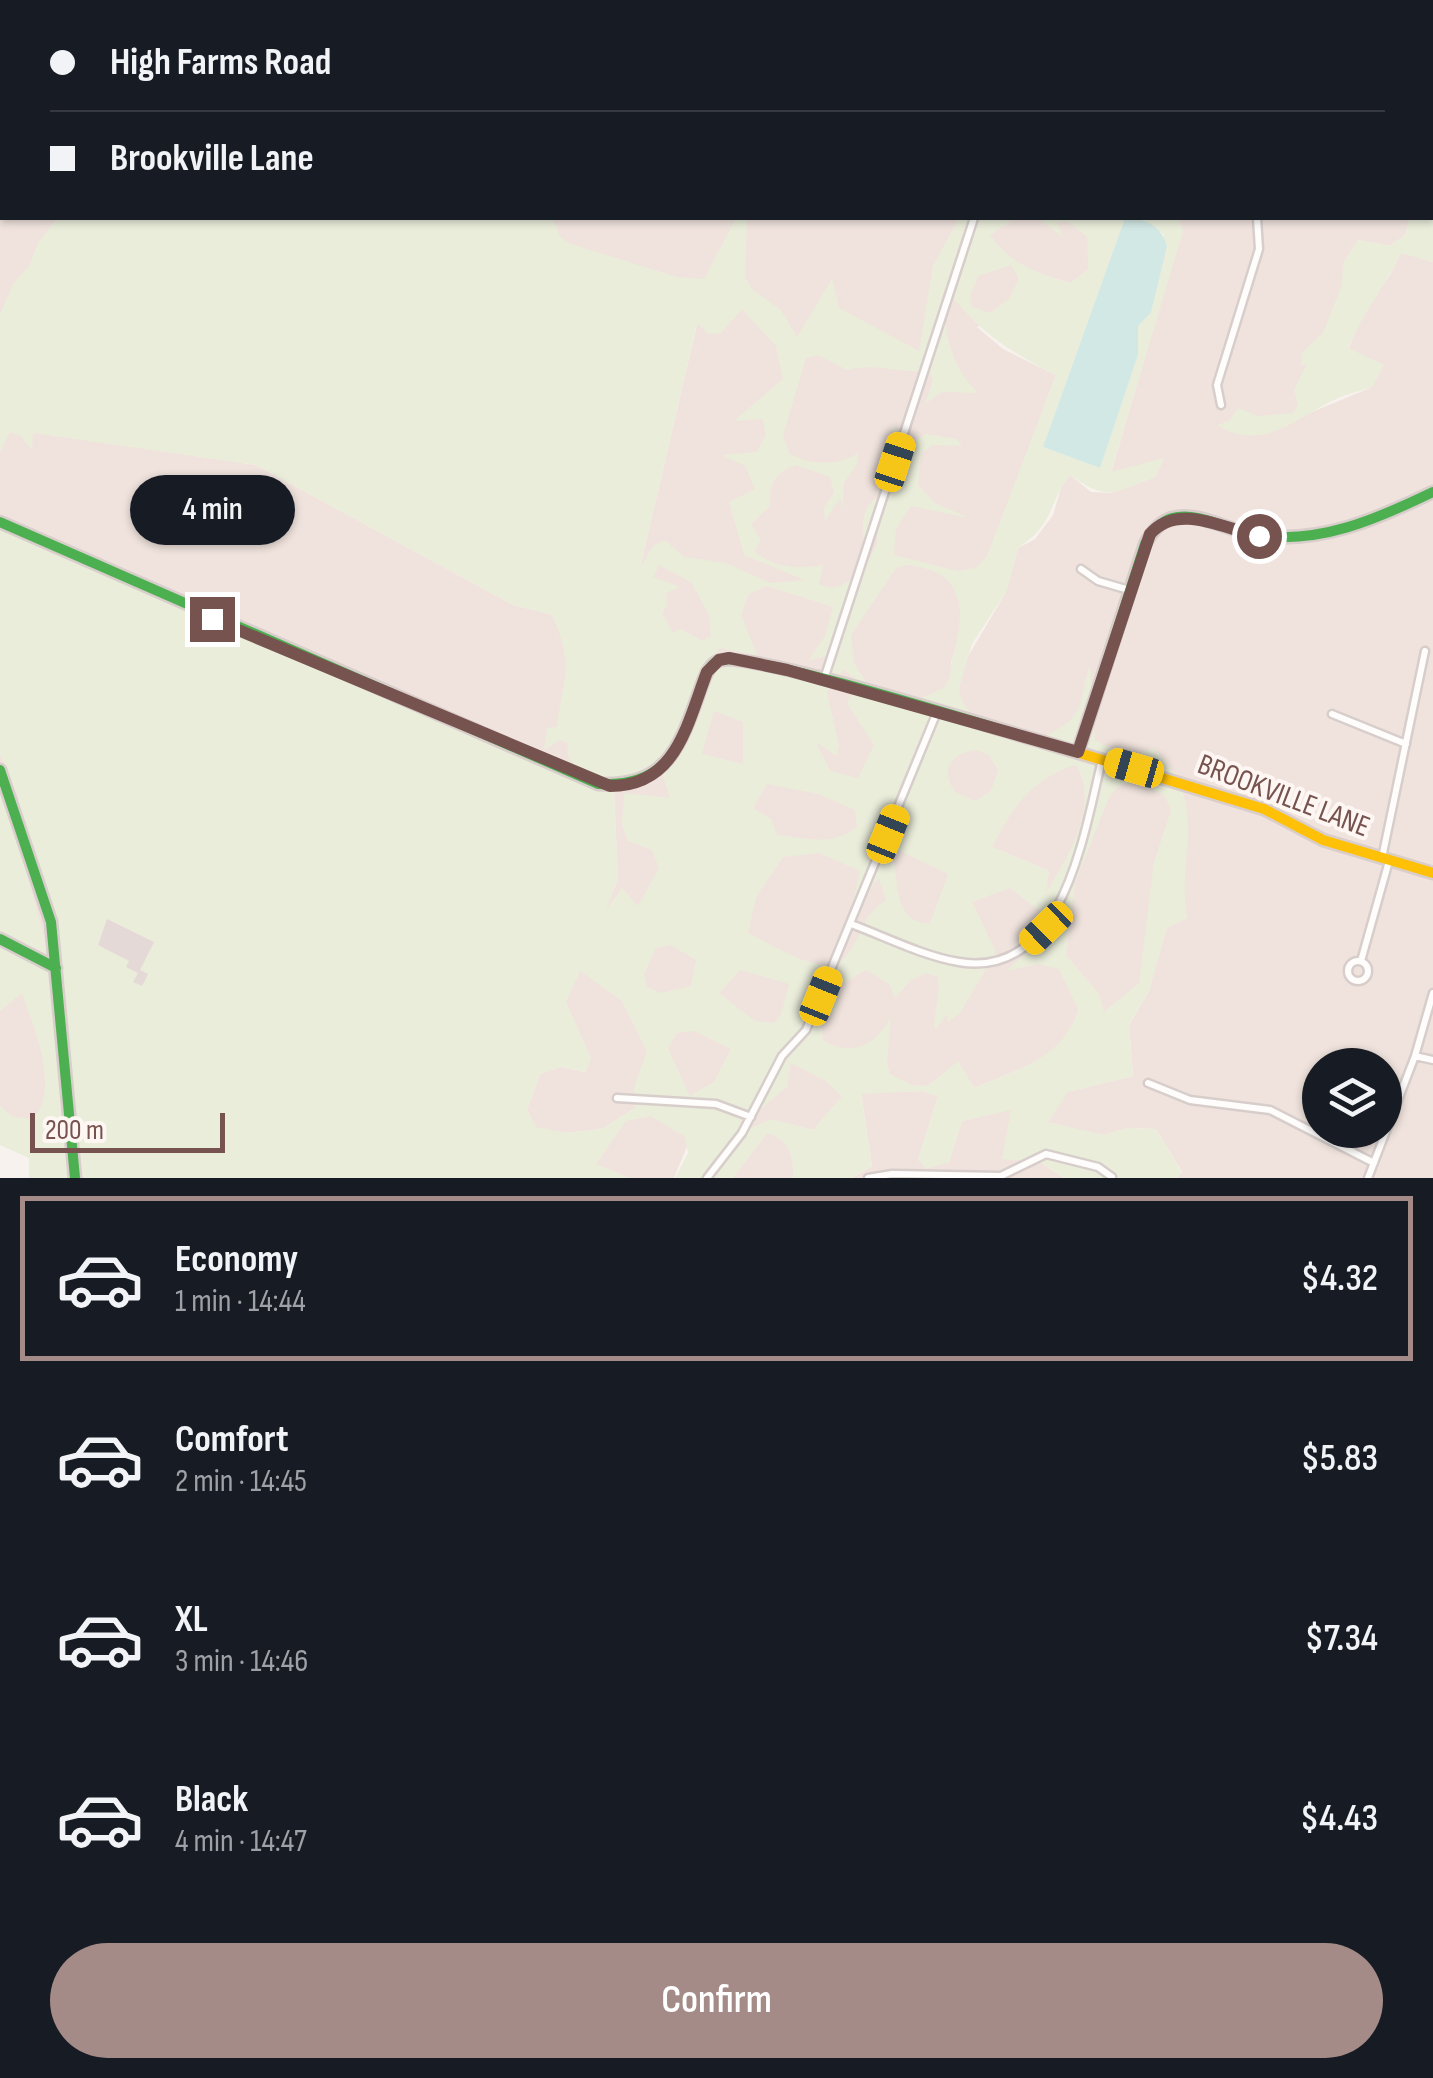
<!DOCTYPE html>
<html lang="en">
<head>
<meta charset="utf-8">
<style>
	:root { --surface:#171b24; --page:#242831; --text:#f1f3f6; --muted:#9ea1a6; --line:#363941; --accent:#a48b87 }
	body { margin:0; font-family:"Sofia Sans Condensed",sans-serif; background:var(--page); color:var(--text); height:100vh; display:flex; flex-direction:column; font-size:38px; white-space:nowrap }
	* { box-sizing:border-box; margin:0 }
	p { font-size:32px; color:var(--muted) }
	.icon { flex:none; width:55px; height:55px; fill:none; stroke:currentColor; stroke-width:2; stroke-linecap:round; stroke-linejoin:round }
	.map { position:relative; height:1178px; overflow:hidden }
	.details { display:flex; flex-direction:column; background:var(--surface); flex:1 }
	.details>* { flex:none }
	.banner { position:absolute; left:0px; top:0px; width:1435px; height:220px; box-shadow:0 2px 8px #0004; display:grid; align-content:center; height:220px; padding:0 50px; background:var(--surface) }
	.controls { position:absolute; left:1302px; top:1048px; display:grid; gap:20px }
	.controls a { display:grid; place-items:center; width:100px; height:100px; border-radius:50%; background:var(--surface); box-shadow:0 2px 8px #0004; font-size:50px }
	.scale { position:absolute; left:30px; bottom:25px; width:195px; box-sizing:border-box; padding-left:10px; border:5px solid #76534f; border-top:0; font-size:28px; line-height:35px; white-space:nowrap; color:#76534f; -webkit-text-stroke:8px #fef6f2; paint-order:stroke }
	.end { position:absolute; width:45px; height:45px; margin:-22px; border:12px solid #76534f; background:#fff; box-shadow:0 0 0 5px #fff }
	.from { border-radius:50% }
	.bubble { position:absolute; height:70px; border-radius:35px; background:var(--surface); box-shadow:0 2px 8px #0004; font-size:32px; font-weight:600; line-height:70px; text-align:center }
	.car { position:absolute; width:30px; height:60px; margin:-30px -15px; border-radius:12px; box-shadow:0 0 8px 2px #0007; background:linear-gradient(#f5c518 24%,#345 0 40%,#f5c518 0 76%,#345 0 86%,#f5c518 0) }
	.banner b { display:flex; align-items:center; gap:35px; height:95px; font-size:38px }
	.banner b+b { border-top:2px solid var(--line) }
	.banner i { width:25px; height:25px; background:var(--text) }
	ul { padding:18px 0 0; list-style:none }
	li { display:flex; align-items:center; gap:30px; height:165px; margin:0 20px 15px; padding:0 30px; border:5px solid transparent; border-radius:0px }
	li div { flex:1 }
	li b { display:block; font-size:38px }
	li em { font-style:normal; font-weight:600 }
	li.on { border-color:var(--accent) }
	li>.icon { width:90px; height:90px; stroke-width:1.5 }
	.button { display:flex; gap:20px; margin-top:auto; padding:20px 50px }
	.button a { flex:1; height:115px; border-radius:60px; background:var(--accent); color:#fff; font-size:40px; font-weight:600; line-height:115px; text-align:center }
	.map>svg:first-child { display:block }
	.residential { fill:#f0e3dd; fill-rule:evenodd }
	.green { fill:#eaedda; fill-rule:evenodd }
	.water { fill:#d2e8e4 }
	.building { fill:#e4d9d6 }
	.lines { fill:none; stroke-linecap:round; stroke-linejoin:round }
	.street-casing { stroke:#d7cecb; stroke-width:11 }
	.fast-casing { stroke:#d9cecc; stroke-width:15 }
	.slow-casing { stroke:#d9cecc; stroke-width:15 }
	.street { stroke:#fefdfc; stroke-width:6 }
	.fast { stroke:#4caf50; stroke-width:10 }
	.slow { stroke:#ffc107; stroke-width:10 }
	.route { stroke:#76534f; stroke-width:12 }
	.labels { text-anchor:middle; stroke-width:8; stroke-linejoin:round; paint-order:stroke }
	.street-label { font-size:30px; fill:#76534f; stroke:#fef6f2 }
</style>
</head>
<body>
<div class="map">
<svg width="1433" height="1178" viewBox="0 0 1433 1178">
	<rect width="100%" height="100%" fill="#f8f2ee"/>
	<path class="residential" d="M0,0h164l-162,2v216h61l-63,117z
		M574,0h859v208l-1,-206z
		M536,218h566l-14,52 -17,13 -52,-15 -1,39 -41,20 26,22 53,26 -96,257 -9,31 3,17 52,-88 12,-44 17,-9 18,-24 8,-27 9,-13 21,17 20,1 44,-16 8,-17 -52,13 71,-242 -4,-13h232l-5,17 -15,11 -32,-6 -58,177 72,-30 11,-22 -35,-16 17,-40 25,-34 11,-23 32,10v916h-256l5,-6 -26,-43 -29,-1 -23,7 -57,-12 20,-31 66,-16 -4,-51 20,-34 19,-87 -31,86 -25,33 -47,34 -23,3 -68,28 -16,-26 -30,24 -69,-2 -55,-23 39,35 -30,34 -40,-10 26,27 -3,31h-99l43,-57 -68,-6 21,17 -19,46h-45l-34,-14 38,-55 -31,20 -36,4 -30,-5 -9,-18 13,-36 21,-7 24,5 6,-13 -26,-58 -61,134 3,43 -5,-40 9,-28 40,-82 25,-50 42,-99 -4,-87 -614,-264v-102l256,39 257,140 112,27 80,-342 -174,-43zM1017,765l-25,82 57,24 -7,41 -32,-25 -39,15 24,51 -32,2 -59,-18 -7,-15 34,2 18,-50 -53,-32 21,-51 61,25 26,-49zM1320,1065h65v65h-65z
		M0,754l17,39 39,131 -12,195 -44,8z
		M922,1091l16,5 -20,64 31,2 13,-41 50,-12 28,53 24,16h-212l20,-12 -11,-73z"/>
	<path class="green" d="M164,0h433l-434,2z
		M1433,208v54l-32,-9c-16,34 -39,61 -53,95l36,17 -12,22c-12,4 -26,7 -38,13 -40,19 -72,53 -117,25l12,-4 9,-13 19,8 36,-3 5,-8 -4,-15 13,-27 -6,3 1,-14 21,-19 19,-48 1,-22 15,-23 32,6 15,-11 5,-17h22z
		M57,218h495l9,20 10,6 106,33 27,2 32,-61h11l-2,59 7,12 29,21 16,27 35,-58 7,29 80,43 14,-85 26,-48h57l-26,17c20,29 48,39 81,48l17,-14 -1,-32 -18,-15h-12l6,15 -26,-19h88l-82,229 57,21 38,-113v-29l26,-91 -23,-17h37l5,13 -72,241 53,-14 -9,19c-42,16 -47,25 -85,-2 -24,32 -14,47 -52,73l-12,44 -34,52 -13,44 3,13 8,12 35,24 43,-2 21,-13 10,-14 11,-45 5,78 37,15 21,-8c59,56 23,103 34,170l-20,10 -18,63 -20,33 4,52 -65,16 -20,30 56,13 23,-7 29,1 26,44 -5,5h-113l-24,-16 -38,-3 9,-49 -49,11 -13,41 -23,7 -8,-9 20,-64 -16,-5 -61,3 11,72 -20,12h-59c1,-21 -4,-39 -26,-45l-34,45h-58l13,-25 -3,-16 -34,-21 -25,5 -30,43 33,14h-552l-21,-254 -39,-131 -17,-39v-226l614,264 4,87 -13,32 17,-23 16,18 21,-38 -7,-18 -24,-9 -6,-16 2,-32 46,5 -9,-28c-32,10 -82,26 -94,-19l2,-7 -9,-4 -16,10 3,-22 10,-1c6,-51 18,-60 -5,-112l-39,-10 -257,-140 -223,-32 -1,17 -12,-15 -10,-3 -10,20v-138l13,-30 16,-18 9,-23zM1011,265l8,14 -10,20 -19,14 -18,-6 -2,-11 8,-20zM945,288c36,45 60,61 111,87l-69,181 -11,12 -18,3 -64,-16 2,-26 15,-23 58,12 -34,-15 -17,-18 3,-31 11,-9 30,1 -5,-7 -32,-5 -13,10 -21,-19 14,36 -18,3 7,25c-28,11 -34,23 -30,53l13,-14v17c-11,21 -34,53 -58,39l4,-19c-27,4 -47,4 -69,-14l7,-10 -10,-17 19,-18c-2,-22 6,-34 26,-41l34,12 4,15 -10,16 1,13 15,-23 3,11 1,-26 13,-19 1,-11c-18,13 -50,13 -69,0l-6,-18 23,-77 12,-3 29,15c28,-8 53,4 82,1l4,9 -8,24 17,-12 37,1c-30,-25 -37,-69 -34,-105zM742,309l34,37 7,33 -49,42 29,-2 3,16 -9,17 -35,3 23,11 10,23 -26,13 15,53 61,25 -35,3 -44,-20 -42,-6 -19,-17 -12,6 -13,22 57,-245 12,11 12,-1zM659,565l32,17 18,33 2,21 -9,5 -21,-12 -8,4 -11,-20 5,-7 -1,-13 14,-6 -27,-10zM905,565c61,5 61,44 48,92 -3,11 -2,19 -8,30l-27,13h-41l-23,-37 -3,-28 45,-67zM767,586l66,21 -8,29 -16,24 18,-4 5,12 -9,15 -76,-18 -30,1 -6,6 8,-24 38,7 -16,-40 8,-21zM844,669l14,13 -11,21 27,42 -16,33 -28,-7 -14,-29 20,14 3,-10 -12,-54zM714,711l29,11v42l-41,-10zM976,750l13,5 9,15 -7,21 -16,10 -20,-9c-16,-23 -3,-39 21,-42zM1076,765c25,40 -9,93 -30,128l3,-22 -57,-24c21,-40 40,-69 84,-82zM1139,782l26,14 6,15 -17,51 -15,121 -35,29 -5,-18 -33,-39 9,-72 35,-88 12,-11zM767,784l51,10 37,16 2,17c-25,20 -51,11 -80,8l-6,-16 -18,-11zM900,851l48,23 -18,50c-40,-4 -29,-42 -39,-72zM819,853l41,18 -10,43 29,-36 7,22c-29,21 -19,29 -39,55 -20,27 -76,-11 -99,-22l8,-36 27,-40zM1010,888l32,25 -13,38 -23,20 32,-7 21,5 19,40c-12,48 -63,62 -104,79l-16,-27 -30,25 -16,-1 -22,-11 -3,-10 4,-47c-15,28 -39,41 -68,23l-2,-21 15,-8 4,-26 26,-15 23,14 6,14 16,-18 15,-7 12,4c3,19 -5,34 -3,53l12,-16 1,8 12,-9 36,-61 -24,-50zM671,945l25,15 -5,26 -30,7 -14,-6 -3,-13 12,-26zM740,970l49,14 -8,31 -7,8 -19,-2 -36,-28zM580,971l42,30 25,50 -13,37 1,20 -33,21 -36,4 -30,-6 -9,-17 13,-36 21,-7 25,5 5,-13 -25,-57zM694,1031l37,18 -17,33 -24,14 -22,-47 8,-16zM791,1063l35,18 16,15 -29,34 -42,-11 -20,9 8,-18 28,-23z
		M0,786l6,10 44,163 -50,-26z
		M0,942l54,28 18,208h-43v-20l-29,-13v-39l13,11 20,2c28,-31 0,-93 -11,-126l-22,18z"/>
	<path class="water" d="M1125,218c19,-1 37,8 42,28l-16,66 -13,14v29l-38,113 -57,-21z"/>
	<path class="building" d="M107,919l47,23 -14,28 8,4 -6,12 -9,-4 5,-9 -12,-6 3,-6 -31,-16z"/>
	<g class="lines">
		<defs>
			<path id="street" d="M387,0l2,1
				M743,0l2,2
				M1280,0l8,2
				M51,2l1,-2
				M162,2l1,-2
				M910,2l1,-2
				M1174,2l1,-2
				M1257,2l1,-2
				M1334,2l1,-2
				M1432,46h1
				M0,110l2,-5
				M0,172l2,1
				M1221,405l-4,-20 42,-136 -2,-31
				M1081,569l17,12 31,9
				M824,679l150,-461
				M1332,714l74,30
				M1382,858l43,-207
				M851,924c35,13 72,32 108,38 105,18 125,-130 143,-202
				M1361,961l28,-100
				M1348 971a10 10 0 1 1 20 0a10 10 0 1 1-20 0Z
				M1415,1056l18,4
				M1148,1083l42,17 80,10 104,53
				M617,1098l99,6 35,13
				M707,1178l35,-45 40,-77 24,-26 131,-318
				M868,1178l24,-4 109,2 45,-22 52,13 14,10
				M1368,1178l47,-122 18,-63"/>
			<path id="fast" d="M0,522l598,262c68,3 81,-35 101,-91 4,-11 8,-27 19,-32 26,-13 282,69 325,81
				M1078,752l67,-208c6,-11 14,-22 27,-26 27,-7 57,13 83,17 64,10 122,-16 178,-43
				M0,770l51,152 24,256
				M0,939l56,29"/>
			<path id="slow" d="M1043,742l221,67 59,31 110,33"/>
		</defs>
		<use href="#street" class="street-casing"/>
		<use href="#fast" class="fast-casing"/>
		<use href="#slow" class="slow-casing"/>
		<use href="#street" class="street"/>
		<use href="#fast" class="fast"/>
		<use href="#slow" class="slow"/>
	</g>
	<g class="lines">
		<path class="route" d="M212,619l398,167c67,0 77,-62 97,-114l12,-12 10,-2 58,12 291,82 72,-218c28,-32 74,-5 109,2"/>
	</g>
	<g class="labels">
		<g class="street-label">
			<text transform="translate(1284 795) rotate(21)" y="10">BROOKVILLE LANE</text>
		</g>
	</g>
</svg>
<div class="controls">
<a><svg class="icon" aria-label="layers" viewBox="0 0 24 24"><path d="M12 4l9 5-9 5-9-5zM3 14l9 5 9-5"/></svg></a>
</div>
<div class="scale">200 m</div>
<i class="end from" style="left:1259px;top:536px"></i>
<i class="end" style="left:212px;top:619px"></i>
<div class="bubble" style="left:130px;top:475px;width:165px">4 min</div>
<i class="car" style="left:895px;top:462px;rotate:18deg"></i>
<i class="car" style="left:1134px;top:768px;rotate:286deg"></i>
<i class="car" style="left:888px;top:834px;rotate:22deg"></i>
<i class="car" style="left:1046px;top:928px;rotate:226deg"></i>
<i class="car" style="left:821px;top:996px;rotate:22deg"></i>
<div class="banner">
<b><i class="from"></i>High Farms Road</b>
<b><i></i>Brookville Lane</b>
</div>
</div>
<section class="details">
<ul>
<li class="on"><svg class="icon" aria-label="car" viewBox="0 0 24 24"><path d="M5 17H2v-5l4-1 3-4h7l3 4 3 1v5h-3M9 17h6M6 11h13"/><circle cx="7" cy="17" r="2"/><circle cx="17" cy="17" r="2"/></svg><div><b>Economy</b><p>1 min · 14:44</p></div><em>$4.32</em></li>
<li><svg class="icon" aria-label="car" viewBox="0 0 24 24"><path d="M5 17H2v-5l4-1 3-4h7l3 4 3 1v5h-3M9 17h6M6 11h13"/><circle cx="7" cy="17" r="2"/><circle cx="17" cy="17" r="2"/></svg><div><b>Comfort</b><p>2 min · 14:45</p></div><em>$5.83</em></li>
<li><svg class="icon" aria-label="car" viewBox="0 0 24 24"><path d="M5 17H2v-5l4-1 3-4h7l3 4 3 1v5h-3M9 17h6M6 11h13"/><circle cx="7" cy="17" r="2"/><circle cx="17" cy="17" r="2"/></svg><div><b>XL</b><p>3 min · 14:46</p></div><em>$7.34</em></li>
<li><svg class="icon" aria-label="car" viewBox="0 0 24 24"><path d="M5 17H2v-5l4-1 3-4h7l3 4 3 1v5h-3M9 17h6M6 11h13"/><circle cx="7" cy="17" r="2"/><circle cx="17" cy="17" r="2"/></svg><div><b>Black</b><p>4 min · 14:47</p></div><em>$4.43</em></li>
</ul>
<div class="button"><a>Confirm</a></div>
</section>
</body>
</html>
